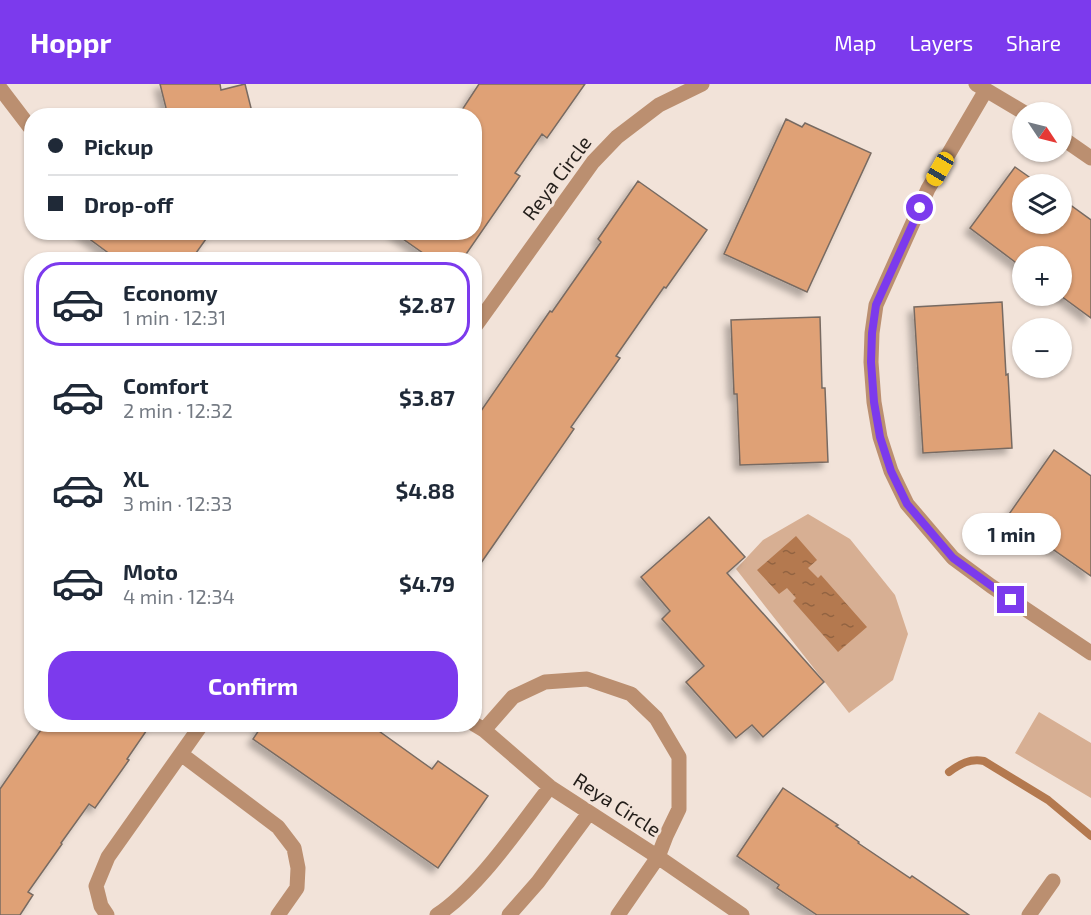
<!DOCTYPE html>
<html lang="en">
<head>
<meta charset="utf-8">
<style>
	:root { --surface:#fff; --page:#f6f6f7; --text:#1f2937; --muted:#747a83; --line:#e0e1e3; --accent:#7c3aed }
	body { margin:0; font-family:"Exo 2",sans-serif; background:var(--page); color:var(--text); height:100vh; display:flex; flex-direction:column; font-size:22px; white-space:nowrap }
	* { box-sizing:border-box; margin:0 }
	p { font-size:20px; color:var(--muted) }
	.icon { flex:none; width:33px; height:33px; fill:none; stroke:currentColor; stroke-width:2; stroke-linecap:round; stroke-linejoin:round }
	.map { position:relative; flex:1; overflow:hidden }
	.panel { position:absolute; left:24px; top:168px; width:458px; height:480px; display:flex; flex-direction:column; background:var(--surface); border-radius:24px; box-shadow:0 2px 4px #0004 }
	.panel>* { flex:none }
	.banner { position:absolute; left:24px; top:24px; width:458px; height:132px; border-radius:24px; box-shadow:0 2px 4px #0004; display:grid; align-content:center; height:132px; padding:0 24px; background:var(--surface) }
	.needle { width:39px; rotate:125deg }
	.tools { position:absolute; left:1012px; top:18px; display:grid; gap:12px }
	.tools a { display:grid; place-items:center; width:60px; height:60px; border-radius:50%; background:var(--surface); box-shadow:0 2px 4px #0004; font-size:30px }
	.end { position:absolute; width:27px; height:27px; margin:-14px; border:8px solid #7c3aed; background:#fff; box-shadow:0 0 0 3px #fff }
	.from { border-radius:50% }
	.bubble { position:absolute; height:42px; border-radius:21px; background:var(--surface); box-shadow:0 2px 4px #0004; font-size:20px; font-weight:700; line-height:42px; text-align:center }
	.car { position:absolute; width:18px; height:36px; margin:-18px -9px; border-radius:8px; box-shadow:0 0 4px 2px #0007; background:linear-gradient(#f5c518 24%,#345 0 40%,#f5c518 0 76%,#345 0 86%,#f5c518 0) }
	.banner b { display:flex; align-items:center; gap:21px; height:57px; font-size:22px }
	.banner b+b { border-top:2px solid var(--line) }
	.banner i { width:15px; height:15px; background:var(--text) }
	ul { padding:10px 0 0; list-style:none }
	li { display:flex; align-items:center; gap:18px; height:84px; margin:0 12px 9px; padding:0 12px; border:3px solid transparent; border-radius:24px }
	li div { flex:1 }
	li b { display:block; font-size:22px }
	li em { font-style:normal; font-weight:700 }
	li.selected { border-color:var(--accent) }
	li>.icon { width:54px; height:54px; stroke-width:1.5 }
	.action { display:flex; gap:12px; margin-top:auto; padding:12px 24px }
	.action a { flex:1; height:69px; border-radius:24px; background:var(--accent); color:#fff; font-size:24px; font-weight:700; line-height:69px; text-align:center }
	header { display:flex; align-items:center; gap:36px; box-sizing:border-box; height:84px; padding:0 30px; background:var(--accent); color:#fff }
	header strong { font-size:28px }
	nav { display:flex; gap:33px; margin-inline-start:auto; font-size:21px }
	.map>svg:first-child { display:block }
	.grass { fill:#d7af93 }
	.water { fill:url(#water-ripples) }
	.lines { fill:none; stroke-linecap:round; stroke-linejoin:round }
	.stream { stroke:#b4794f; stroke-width:8 }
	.building { fill:#dfa176; stroke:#786b62; stroke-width:1.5; filter:url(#shadow) }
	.minor { stroke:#bb8f70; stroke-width:15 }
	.route { stroke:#7c3aed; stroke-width:8 }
	.labels { text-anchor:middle; stroke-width:6; stroke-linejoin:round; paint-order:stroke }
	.street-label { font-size:20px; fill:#231e1a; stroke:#f2e3d9 }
</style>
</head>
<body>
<header>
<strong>Hoppr</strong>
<nav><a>Map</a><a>Layers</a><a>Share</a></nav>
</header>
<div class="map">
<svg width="1091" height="831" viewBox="0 0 1091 831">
	<defs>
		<pattern id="water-ripples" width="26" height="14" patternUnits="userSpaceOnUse" patternTransform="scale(1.5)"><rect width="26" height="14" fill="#b4794f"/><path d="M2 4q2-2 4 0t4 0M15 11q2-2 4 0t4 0" fill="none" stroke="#926341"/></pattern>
		<filter id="shadow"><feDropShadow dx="-5.5" dy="5.5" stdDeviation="3" flood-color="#0004"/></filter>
	</defs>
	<rect width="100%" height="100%" fill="#f2e3d9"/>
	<path class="grass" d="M808,430l42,25 45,56 13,39 -15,46 -44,33 -113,-144 27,-29z
		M1039,628l52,31v55l-76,-45z"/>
	<path class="water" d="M796,452l21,24 -9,8 10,10 3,-3 46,52 -29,25 -45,-51 3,-3 -9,-10 -8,6 -22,-24z"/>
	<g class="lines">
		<path class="stream" d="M949,688c11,-8 21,-14 35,-11l64,39 43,36"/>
	</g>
	<path class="building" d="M160,0h60l1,6 24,-6 8,32h-85z
		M479,0h106l-38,54 -5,-4 -27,39 5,3 -58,84h-29l-40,-28h81v-116h-16z
		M786,35l16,8 3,-4 66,30 -64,139 -83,-38z
		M1015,83l24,17h-16v40h39v-25l29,21v98l-30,-22h1v-40h-39v12l-53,-40z
		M638,97l69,49 -41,58 -2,-1 -48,69 4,2 -49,69 3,2 -100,144v-152l76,-110 2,1 49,-70 -3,-3z
		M80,148h131l-20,28h-73z
		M1002,218l4,73 2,-1 4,74 -89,5 -9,-146z
		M820,233l2,71h3l3,74 -88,3 -3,-71h-3l-3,-74z
		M1054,366l37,26v100l-84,-59z
		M709,433l36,40 -18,16 97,109 -61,55 -11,-12 -16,13 -50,-56 18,-16 -42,-47 8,-8 -29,-34z
		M45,640h106l-24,35 2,1 -34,48 -6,-4 -28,39 1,1 -34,48 5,3 -13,20h-20v-126z
		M263,640h106l63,45 6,-8 50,35 -50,72 -185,-129z
		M783,704l55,37 -2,1 23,16 -1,1 52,35 2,-2 57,39h-152l-40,-27 2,-3 -42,-29z"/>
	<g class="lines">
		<path class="minor" d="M976,0l47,28
			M0,4l32,42
			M986,6l-58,99 -52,116 -4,28 -1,29 3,40 6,35 11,34 16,33 46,54 38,28 100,67
			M1062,54l29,20
			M474,244l119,-166 24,-25 42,-32 43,-21
			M474,640l10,6 66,57 108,70 84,58
			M484,646l29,-33 32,-15 42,-3 44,15 25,24 23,39v52l-13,27 -8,21 -40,58
			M181,670l97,73 16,21 4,20 -1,20 -19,27
			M107,831l-6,-9 -5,-20 12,-29 94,-133
			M437,831c43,-29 81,-87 113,-128
			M509,831l29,-33 51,-69
			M1029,831l24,-34"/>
	</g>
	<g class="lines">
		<path class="route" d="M920,124l-44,97 -4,28 -1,29 3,40 6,35 11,34 16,33 46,54 58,42"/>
	</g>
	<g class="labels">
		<g class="street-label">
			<text transform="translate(557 94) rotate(-53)" y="7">Reya Circle</text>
			<text transform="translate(617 721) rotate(33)" y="7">Reya Circle</text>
		</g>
	</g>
</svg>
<div class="tools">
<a><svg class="needle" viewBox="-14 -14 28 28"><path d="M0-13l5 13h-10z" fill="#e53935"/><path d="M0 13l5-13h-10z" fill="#747a83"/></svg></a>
<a><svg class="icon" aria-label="layers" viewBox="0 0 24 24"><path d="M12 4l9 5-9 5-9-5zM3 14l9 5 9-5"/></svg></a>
<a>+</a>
<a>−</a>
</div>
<i class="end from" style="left:920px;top:124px"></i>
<i class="end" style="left:1011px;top:516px"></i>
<div class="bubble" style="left:962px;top:429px;width:99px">1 min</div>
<i class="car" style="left:940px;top:85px;rotate:210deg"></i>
<div class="banner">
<b><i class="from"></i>Pickup</b>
<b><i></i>Drop-off</b>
</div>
<section class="panel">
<ul>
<li class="selected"><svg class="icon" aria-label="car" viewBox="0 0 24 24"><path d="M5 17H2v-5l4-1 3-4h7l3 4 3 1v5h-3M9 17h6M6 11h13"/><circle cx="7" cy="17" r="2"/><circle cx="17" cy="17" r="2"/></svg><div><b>Economy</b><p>1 min · 12:31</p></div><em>$2.87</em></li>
<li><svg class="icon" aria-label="car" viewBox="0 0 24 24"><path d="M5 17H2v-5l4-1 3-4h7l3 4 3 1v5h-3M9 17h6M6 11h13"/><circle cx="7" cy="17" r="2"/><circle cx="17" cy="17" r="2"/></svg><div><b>Comfort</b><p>2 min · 12:32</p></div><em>$3.87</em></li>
<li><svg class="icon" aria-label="car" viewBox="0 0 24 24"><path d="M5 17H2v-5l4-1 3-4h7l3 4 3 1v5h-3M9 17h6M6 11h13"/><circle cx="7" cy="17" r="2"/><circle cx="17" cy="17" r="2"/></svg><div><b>XL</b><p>3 min · 12:33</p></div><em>$4.88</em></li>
<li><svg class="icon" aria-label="car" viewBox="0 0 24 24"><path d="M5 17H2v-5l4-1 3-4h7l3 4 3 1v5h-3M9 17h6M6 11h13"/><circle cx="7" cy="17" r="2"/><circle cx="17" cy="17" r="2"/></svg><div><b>Moto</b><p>4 min · 12:34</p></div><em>$4.79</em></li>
</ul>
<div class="action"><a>Confirm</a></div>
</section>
</div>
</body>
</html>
